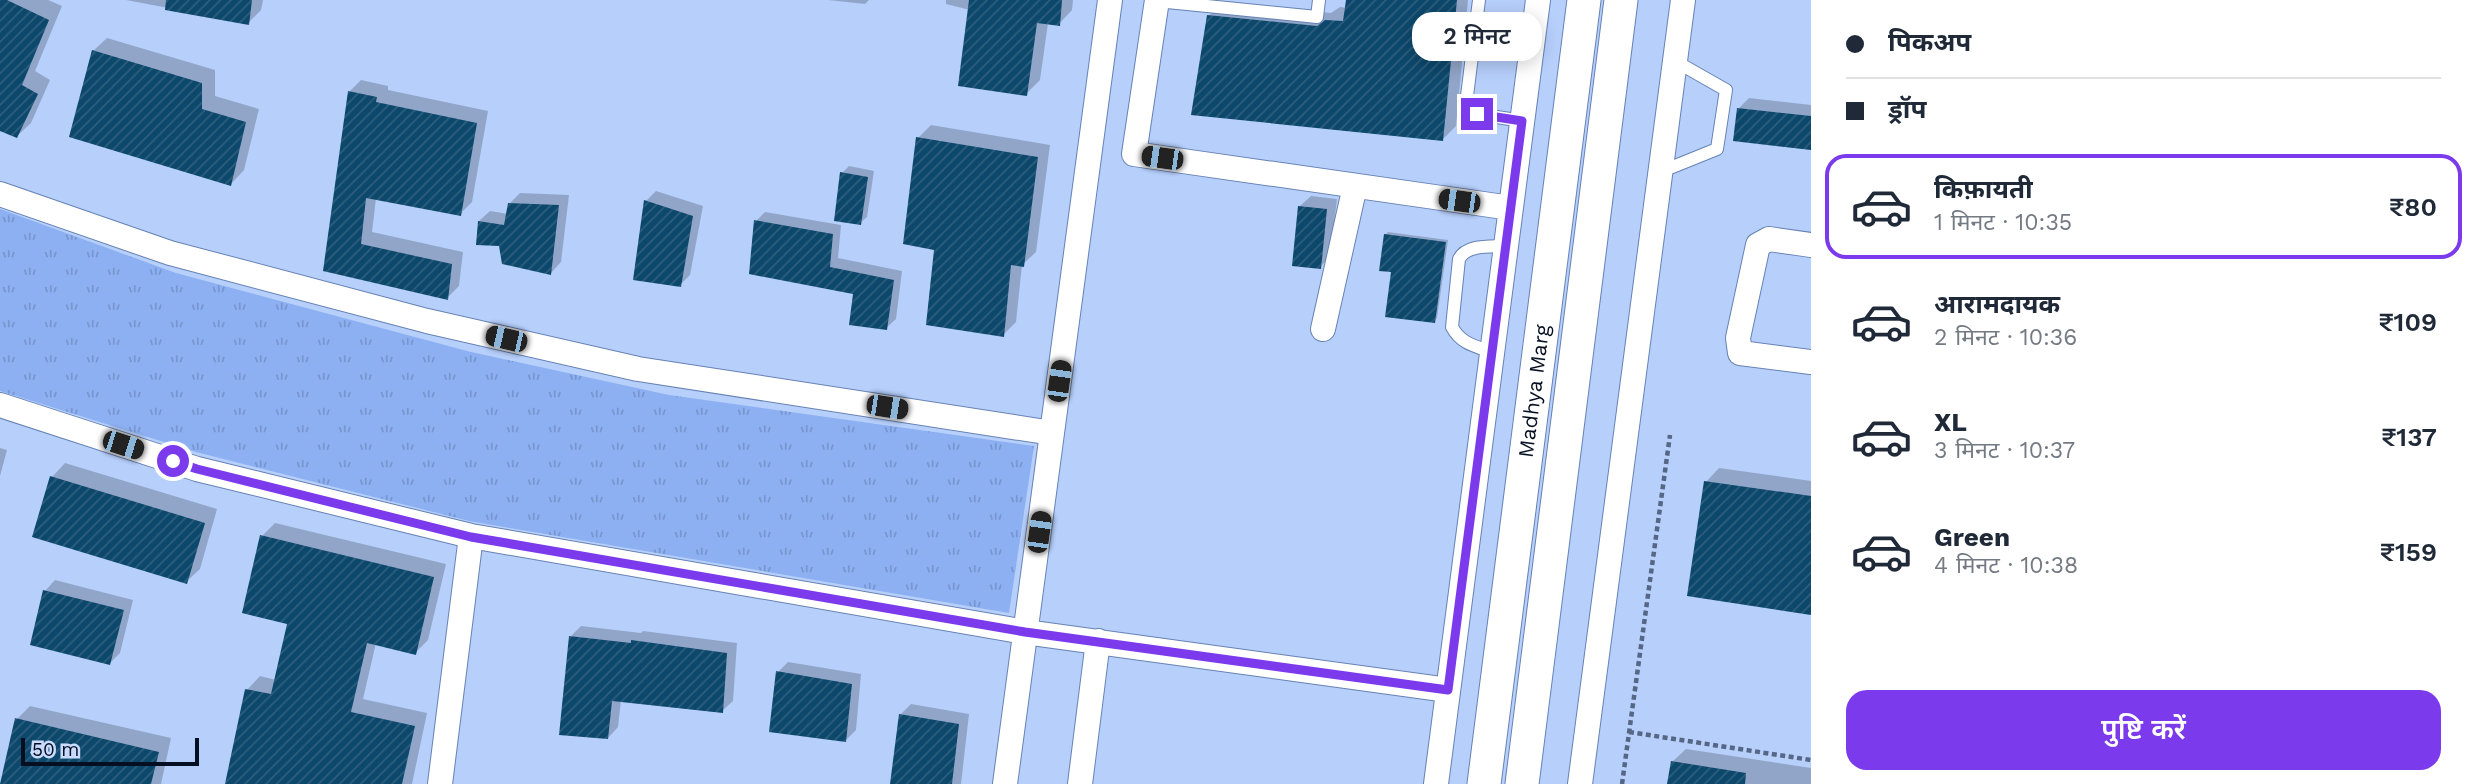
<!DOCTYPE html>
<html lang="hi">
<head>
<meta charset="utf-8">
<style>
	:root { --surface:#fff; --page:#f2f2f3; --text:#1f2937; --muted:#747a83; --line:#e0e1e3; --accent:#7c3aed }
	body { margin:0; font-family:"Work Sans","Noto Sans Devanagari",sans-serif; background:var(--page); color:var(--text); height:100vh; display:flex; flex-direction:column; font-size:26px; white-space:nowrap }
	* { box-sizing:border-box; margin:0 }
	p { font-size:23px; color:var(--muted) }
	.icon { flex:none; width:38px; height:38px; fill:none; stroke:currentColor; stroke-width:2; stroke-linecap:round; stroke-linejoin:round }
	.map { position:relative; flex:1; overflow:hidden }
	.side { display:flex; flex-direction:column; background:var(--surface); width:665px }
	.side>* { flex:none }
	.hud { display:grid; align-content:center; height:154px; padding:0 35px; background:var(--surface) }
	.scale { position:absolute; left:21px; bottom:18px; width:178px; box-sizing:border-box; padding-left:7px; border:4px solid #060f22; border-top:0; font-size:19px; line-height:24px; white-space:nowrap; color:#060f22; -webkit-text-stroke:5px #c9dcfe; paint-order:stroke }
	.end { position:absolute; width:32px; height:32px; margin:-16px; border:9px solid #7c3aed; background:#fff; box-shadow:0 0 0 4px #fff }
	.from { border-radius:50% }
	.bubble { position:absolute; height:49px; border-radius:21px; background:var(--surface); box-shadow:0 4px 18px #0003; font-size:23px; font-weight:600; line-height:49px; text-align:center }
	.car { position:absolute; width:21px; height:42px; margin:-21px -10px; border-radius:9px; box-shadow:0 0 5px 2px #0007; background:linear-gradient(#222 24%,#8ab4d8 0 40%,#222 0 76%,#8ab4d8 0 86%,#222 0) }
	.hud b { display:flex; align-items:center; gap:24px; height:66px; font-size:26px }
	.hud b+b { border-top:2px solid var(--line) }
	.hud i { width:18px; height:18px; background:var(--text) }
	ul { padding:0; list-style:none }
	li { display:flex; align-items:center; gap:21px; height:105px; margin:0 14px 10px; padding:0 21px; border:4px solid transparent; border-radius:21px }
	li div { flex:1 }
	li b { display:block; font-size:26px }
	li em { font-style:normal; font-weight:600 }
	li.selected { border-color:var(--accent) }
	li>.icon { width:63px; height:63px; stroke-width:1.5 }
	.button { display:flex; gap:14px; margin-top:auto; padding:14px 35px }
	.button a { flex:1; height:80px; border-radius:21px; background:var(--accent); color:#fff; font-size:28px; font-weight:600; line-height:80px; text-align:center }
	main { display:flex; flex:1; min-height:0 }
	.map>svg:first-child { display:block }
	.grass { fill:url(#grass-tufts) }
	.shadow { fill:#0003 }
	.building { fill:url(#building-hatch) }
	.lines { fill:none; stroke-linecap:round; stroke-linejoin:round }
	.lane-casing { stroke:#6682b5; stroke-width:14 }
	.street-casing { stroke:#6682b5; stroke-width:26 }
	.secondary-casing { stroke:#6682b5; stroke-width:35 }
	.path { stroke:#566685; stroke-width:4.5; stroke-dasharray:5 3.5; stroke-linecap:butt }
	.lane { stroke:#fff; stroke-width:12 }
	.street { stroke:#fff; stroke-width:24 }
	.secondary { stroke:#fff; stroke-width:33 }
	.route { stroke:#7c3aed; stroke-width:9 }
	.labels { text-anchor:middle; stroke-width:7; stroke-linejoin:round; paint-order:stroke }
	.street-label { font-size:21px; fill:#060f22; stroke:#c9dcfe }
</style>
</head>
<body>
<main>
<div class="map">
<svg width="1811" height="784" viewBox="0 0 1811 784">
	<defs>
		<pattern id="grass-tufts" width="24" height="20" patternUnits="userSpaceOnUse" patternTransform="scale(1.75)"><rect width="24" height="20" fill="#8cb0f2"/><path d="M3 7l-1-3M5 7V3M7 7l1-3M15 17l-1-3M17 17v-4M19 17l1-3" fill="none" stroke="#7796cf"/></pattern>
		<pattern id="building-hatch" width="6" height="6" patternUnits="userSpaceOnUse" patternTransform="scale(1.75)"><rect width="6" height="6" fill="#0c486c"/><path d="M-1 1l2-2M0 6l6-6M5 7l2-2" fill="none" stroke="#2e5e7c"/></pattern>
	</defs>
	<rect width="100%" height="100%" fill="#b6cffb"/>
	<path class="grass" d="M0,209l176,64 295,79 198,43 365,51 -25,167 -540,-92 -273,-69 -196,-61z"/>
	<path class="shadow" d="M0,0h48l14,6 -27,65 15,9 -19,43 -14,13 -17,-7z
		M126,0h137l-2,10 -13,13z
		M828,0h41l-4,4z
		M946,0h127l-1,10 -13,14 -11,-1 -8,57 -14,14 -56,-84 -24,-6z
		M1348,0h120l-12,126 -13,13 -234,-123 13,-14 109,11 9,-6 7,1z
		M107,38l108,32v26l44,13 -15,61 -13,14 -138,-133z
		M361,80l27,6v4l100,21 -16,91 -12,12 -84,-16 -4,34 91,20 -4,34 -12,12 -122,-28 24,-178z
		M1749,98l62,7v41l-73,-37z
		M931,125l119,20 -14,107 -14,13 -6,57 -13,13 -67,-86 -18,-111z
		M849,166l25,5 -7,46 -7,6 -18,-50z
		M656,191l47,15 -13,69 -10,10 -34,-84z
		M520,193l49,2 -8,67 -10,11 -50,-29 -22,-23 11,-10 18,3 2,-11z
		M1311,196l26,3 -7,58 -10,10 -20,-61z
		M765,212l76,13 -3,33 64,13 -6,48 -10,9 -31,-35 -99,-72z
		M1388,232l60,8 -11,78 -3,3 -41,-50 -8,-36z
		M0,448l7,2 -7,26z
		M65,463l152,46 -17,60 -14,13 -134,-105z
		M1719,468l92,13v132l-105,-131z
		M275,523l171,41 -18,76 -13,13 -39,-10 -13,56 64,14 -15,71h-185l20,-94 13,-14 16,4 13,-57 -27,-87z
		M55,580l78,20 -13,53 -10,10 -65,-72z
		M581,626l60,7 2,-2 94,12 -4,58 -11,10 -101,-11 -3,27 -10,11 -37,-102z
		M788,662l73,12 -5,56 -10,10 -68,-68z
		M911,704l58,10 -8,70h-70l10,-70z
		M30,706l141,32 -10,46h-159l15,-65z
		M1686,749l125,19v16h-142l3,-22z"/>
	<path class="building" d="M0,0h7l42,20 -27,65 16,9 -21,44 -17,-7z
		M166,0h86l-3,25 -84,-15z
		M969,0h93l-2,26 -23,-3 -10,73 -69,-10z
		M1346,0h111l-14,141 -252,-26 16,-100 110,11 8,-6 18,1z
		M92,50l110,33v26l44,13 -15,64 -162,-49z
		M348,91l29,6 -1,5 101,21 -16,93 -95,-18 -5,46 91,20 -4,36 -125,-29z
		M1737,108l74,8v34l-78,-9z
		M916,137l122,20 -14,110 -13,-2 -7,72 -78,-12 8,-75 -31,-6z
		M840,172l28,5 -7,48 -27,-4z
		M644,200l49,16 -12,71 -48,-7z
		M508,203l51,2 -8,70 -49,-11 -3,-18 -23,-1 2,-24 26,4z
		M1298,206l29,3 -6,60 -29,-3z
		M754,220l79,14 -3,33 64,13 -7,50 -38,-5 4,-31 -104,-20z
		M1384,234l62,8 -11,81 -50,-6 6,-45 -12,-1z
		M50,476l155,47 -18,61 -155,-47z
		M1704,481l107,15v119l-124,-19z
		M260,535l174,42 -18,78 -49,-12 -16,69 64,14 -13,58h-177l20,-95 26,5 16,-70 -45,-11z
		M43,590l81,20 -14,55 -80,-20z
		M569,636l62,7v-3l96,13 -4,60 -111,-12 -4,38 -49,-4z
		M776,671l76,13 -6,58 -77,-10z
		M899,714l60,10 -7,60h-62z
		M15,718l144,34 -8,32h-151z
		M1671,761l75,12 -1,11h-78z"/>
	<g class="lines">
		<defs>
			<path id="lane" d="M1479,0l-12,96 2,11 8,7 46,7
				M1157,1l160,16 2,-17
				M1660,172l57,-23 9,-59 -51,-29
				M1492,352c-17,-6 -31,-8 -40,-25l7,-68c8,-15 31,-12 47,-13"/>
			<path id="street" d="M1157,0l-23,154 377,54
				M0,194l170,59 257,68 211,48 414,64
				M1811,245l-42,-6 -11,6 -20,93 2,15 71,9
				M1323,329l32,-143
				M0,405l197,64 274,67 554,96 423,58
				M440,784l31,-248
				M1005,784l105,-784
				M1080,784l18,-143
				M1436,784l102,-784
				M1580,784l103,-784"/>
			<g id="secondary">
				<path id="s1" d="M1484,784l100,-784"/>
				<path d="M1522,784l99,-784"/>
			</g>
		</defs>
		<use href="#lane" class="lane-casing"/>
		<use href="#street" class="street-casing"/>
		<use href="#secondary" class="secondary-casing"/>
		<path class="path" d="M1629,732l182,28
			M1622,784l48,-349"/>
		<use href="#lane" class="lane"/>
		<use href="#street" class="street"/>
		<use href="#secondary" class="secondary"/>
	</g>
	<g class="lines">
		<path class="route" d="M173,461l24,8 274,68 554,95 423,58 74,-569 -45,-7"/>
	</g>
	<g class="labels">
		<g class="street-label">
			<text dy="7" stroke="none"><textPath href="#s1" startOffset="396">Madhya Marg</textPath></text>
		</g>
	</g>
</svg>
<div class="scale">50 m</div>
<i class="end from" style="left:173px;top:461px"></i>
<i class="end" style="left:1477px;top:114px"></i>
<div class="bubble" style="left:1412px;top:12px;width:130px">2 मिनट</div>
<i class="car" style="left:1162px;top:158px;rotate:278deg"></i>
<i class="car" style="left:1459px;top:201px;rotate:278deg"></i>
<i class="car" style="left:506px;top:339px;rotate:283deg"></i>
<i class="car" style="left:1059px;top:381px;rotate:8deg"></i>
<i class="car" style="left:887px;top:407px;rotate:99deg"></i>
<i class="car" style="left:123px;top:445px;rotate:108deg"></i>
<i class="car" style="left:1039px;top:532px;rotate:8deg"></i>
</div>
<section class="side">
<div class="hud">
<b><i class="from"></i>पिकअप</b>
<b><i></i>ड्रॉप</b>
</div>
<ul>
<li class="selected"><svg class="icon" aria-label="car" viewBox="0 0 24 24"><path d="M5 17H2v-5l4-1 3-4h7l3 4 3 1v5h-3M9 17h6M6 11h13"/><circle cx="7" cy="17" r="2"/><circle cx="17" cy="17" r="2"/></svg><div><b>किफ़ायती</b><p>1 मिनट · 10:35</p></div><em>₹80</em></li>
<li><svg class="icon" aria-label="car" viewBox="0 0 24 24"><path d="M5 17H2v-5l4-1 3-4h7l3 4 3 1v5h-3M9 17h6M6 11h13"/><circle cx="7" cy="17" r="2"/><circle cx="17" cy="17" r="2"/></svg><div><b>आरामदायक</b><p>2 मिनट · 10:36</p></div><em>₹109</em></li>
<li><svg class="icon" aria-label="car" viewBox="0 0 24 24"><path d="M5 17H2v-5l4-1 3-4h7l3 4 3 1v5h-3M9 17h6M6 11h13"/><circle cx="7" cy="17" r="2"/><circle cx="17" cy="17" r="2"/></svg><div><b>XL</b><p>3 मिनट · 10:37</p></div><em>₹137</em></li>
<li><svg class="icon" aria-label="car" viewBox="0 0 24 24"><path d="M5 17H2v-5l4-1 3-4h7l3 4 3 1v5h-3M9 17h6M6 11h13"/><circle cx="7" cy="17" r="2"/><circle cx="17" cy="17" r="2"/></svg><div><b>Green</b><p>4 मिनट · 10:38</p></div><em>₹159</em></li>
</ul>
<div class="button"><a>पुष्टि करें</a></div>
</section>
</main>
</body>
</html>
